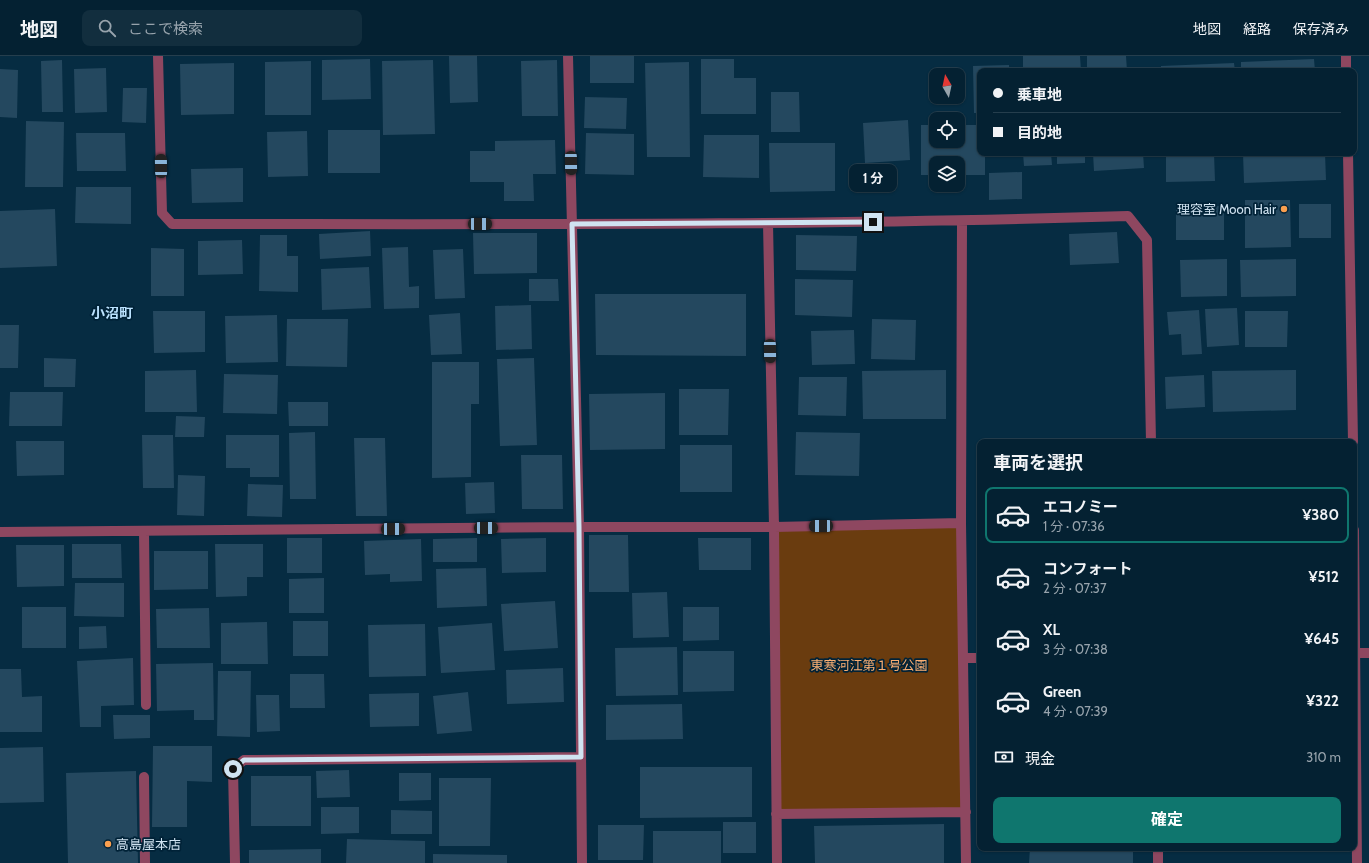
<!DOCTYPE html>
<html lang="ja">
<head>
<meta charset="utf-8">
<style>
	:root { --surface:#042132; --page:#122e3e; --text:#f1f3f6; --muted:#97a3ac; --line:#253e4d; --accent:#0f766e }
	body { margin:0; font-family:Cabin,"Noto Sans JP",sans-serif; background:var(--page); color:var(--text); height:100vh; display:flex; flex-direction:column; font-size:15px; white-space:nowrap }
	* { box-sizing:border-box; margin:0 }
	p { font-size:13px; color:var(--muted) }
	.icon { flex:none; width:22px; height:22px; fill:none; stroke:currentColor; stroke-width:2; stroke-linecap:round; stroke-linejoin:round }
	.map { position:relative; flex:1; overflow:hidden }
	.details { position:absolute; left:977px; top:383px; width:380px; height:412px; display:flex; flex-direction:column; background:var(--surface); border-radius:8px; box-shadow:0 1px 3px #0004,0 0 0 1px var(--line) }
	.details>* { flex:none }
	.banner { position:absolute; left:977px; top:12px; width:380px; height:88px; border-radius:8px; box-shadow:0 1px 3px #0004,0 0 0 1px var(--line); display:grid; align-content:center; height:88px; padding:0 16px; background:var(--surface) }
	.needle { width:26px; rotate:351deg }
	.buttons { position:absolute; left:929px; top:12px; display:grid; gap:8px }
	.buttons a { display:grid; place-items:center; width:36px; height:36px; border-radius:8px; background:var(--surface); box-shadow:0 1px 3px #0004,0 0 0 1px var(--line); font-size:20px }
	.end { position:absolute; width:18px; height:18px; margin:-9px; border:5px solid #d0e3f1; background:#111; box-shadow:0 0 0 2px #111 }
	.from { border-radius:50% }
	.bubble { position:absolute; height:28px; border-radius:8px; background:var(--surface); box-shadow:0 1px 3px #0004,0 0 0 1px var(--line); font-size:13px; font-weight:700; line-height:28px; text-align:center }
	.car { position:absolute; width:12px; height:24px; margin:-12px -6px; border-radius:5px; box-shadow:0 0 3px 1px #0007; background:linear-gradient(#222 24%,#8ab4d8 0 40%,#222 0 76%,#8ab4d8 0 86%,#222 0) }
	.banner b { display:flex; align-items:center; gap:14px; height:38px; font-size:15px }
	.banner b+b { border-top:1px solid var(--line) }
	.banner i { width:10px; height:10px; background:var(--text) }
	ul { padding:0; list-style:none }
	li { display:flex; align-items:center; gap:12px; height:56px; margin:0 8px 6px; padding:0 8px; border:2px solid transparent; border-radius:8px }
	li div { flex:1 }
	li b { display:block; font-size:15px }
	li em { font-style:normal; font-weight:700 }
	li.selected { border-color:var(--accent) }
	li>.icon { width:36px; height:36px; stroke-width:1.5 }
	h2 { padding:0 16px; font-size:18px; line-height:48px }
	.pay { display:flex; align-items:center; gap:10px; height:44px; padding:0 16px; font-size:15px }
	.pay p { margin-inline-start:auto }
	.primary-button { display:flex; gap:8px; margin-top:auto; padding:8px 16px }
	.primary-button a { flex:1; height:46px; border-radius:8px; background:var(--accent); color:#fff; font-size:16px; font-weight:700; line-height:46px; text-align:center }
	header { display:flex; align-items:center; gap:24px; box-sizing:border-box; height:56px; padding:0 20px; background:var(--surface); border-bottom:1px solid var(--line) }
	header strong { font-size:19px }
	nav { display:flex; gap:22px; margin-inline-start:auto; font-size:14px }
	.search { width:280px; height:36px; background:var(--page); display:flex; align-items:center; gap:10px; box-sizing:border-box; padding:0 14px; border-radius:8px; color:var(--muted); font-size:15px }
	.map>svg:first-child { display:block }
	.green { fill:#6a3c0f }
	.building { fill:#24485f }
	.lines { fill:none; stroke-linecap:round; stroke-linejoin:round }
	.minor { stroke:#8e4760; stroke-width:10 }
	.route { stroke:#d0e3f1; stroke-width:5 }
	.poi-dot { fill:#fa9f4f; stroke:#002237; stroke-width:1.5 }
	.labels { text-anchor:middle; stroke-width:3.5; stroke-linejoin:round; paint-order:stroke }
	.poi-label { font-size:13px; fill:#d0e3f1; stroke:#002237; text-anchor:end }
	.park-label { font-size:13px; fill:#faaf73; stroke:#002237 }
	.neighbourhood-label { font-size:14px; font-weight:bold; fill:#bbe3ff; stroke:#002237 }
</style>
</head>
<body>
<header>
<strong>地図</strong>
<div class="search"><svg class="icon" aria-label="search" viewBox="0 0 24 24"><circle cx="10" cy="10" r="6"/><path d="M15 15l6 6"/></svg>ここで検索</div>
<nav><a>地図</a><a>経路</a><a>保存済み</a></nav>
</header>
<div class="map">
<svg width="1369" height="807" viewBox="0 0 1369 807">
	<rect width="100%" height="100%" fill="#062c42"/>
	<path class="green" d="M961,467l5,289 -190,2 -2,-287z"/>
	<path class="building" d="M449,0h28l1,46 -28,1z
		M590,0h44v27h-44z
		M1023,0h57l1,15h-58z
		M1087,0h39l1,15h-40z
		M370,3l1,40 -49,1v-40z
		M701,3h33v19h22v36h-55z
		M1314,3l1,12h-74v-9z
		M62,4l1,52h-21l-1,-51z
		M433,4l2,74 -52,1 -1,-74z
		M557,4l1,56h-36l-1,-55z
		M311,5v54h-46v-53z
		M689,6l1,95h-43l-2,-94z
		M234,7v51l-53,1 -1,-51z
		M1234,7l1,8h-74v-5z
		M1009,9v6h-29v42h-6l-1,-47z
		M106,12l1,44 -32,1 -1,-44z
		M0,13l18,1 -1,48 -17,-1z
		M123,32h24l-1,35 -24,-1z
		M771,36h28l1,40h-29z
		M585,41l42,1 -1,31 -42,-1z
		M908,64l2,40 -45,3 -2,-40z
		M26,65l38,1 -1,65h-38z
		M921,69h15v16h22v-16h22v28h5v22h-27v-12h-22v12h-15z
		M328,74h52v43h-52z
		M307,75l1,45 -40,1 -1,-45z
		M76,77h49l1,38h-49z
		M586,77l48,1v41l-49,-1z
		M704,79h55v43l-56,-1z
		M555,84l1,34h-23l1,27h-30v-19h-34v-31h25v-10z
		M769,87h66v48l-65,1z
		M1023,97h28l1,12 -28,1z
		M1057,97h28v10l-28,1z
		M1093,97h50l1,15 -50,3z
		M1166,97h48l1,28 -49,1z
		M1243,97h82l1,27 -82,3z
		M243,112v34l-51,1 -1,-34z
		M1022,116v27l-33,1v-27z
		M76,131h55v37l-56,-1z
		M1245,144h45l1,47 -46,1z
		M1299,148h32v34h-32z
		M1224,150v34h-48v-33z
		M55,153l2,57 -57,2v-57z
		M370,175l1,25 -51,3 -1,-25z
		M1117,176l2,31 -49,2 -1,-31z
		M473,177h64v40l-63,1z
		M260,179h27v21h11v36l-39,-1z
		M796,179l61,1 -1,35 -60,-1z
		M242,184l1,34 -45,1v-34z
		M408,191l1,40 10,-1v22l-35,1 -2,-61z
		M151,192l33,1v47h-33z
		M463,193l2,49 -30,1 -2,-49z
		M1227,203v37l-46,1 -1,-37z
		M1296,203v37l-55,1 -1,-37z
		M369,211l2,41 -49,2 -1,-41z
		M529,223h29l1,22h-30z
		M795,223l58,1 -1,37 -57,-2z
		M595,238h151v62l-150,-1z
		M531,249l1,44 -36,1 -1,-44z
		M1237,252l2,37 -32,2 -2,-38z
		M1199,254l3,44 -20,1 -1,-21 -12,1 -2,-23z
		M153,255h52v41l-51,1z
		M1245,255h43l-1,36h-42z
		M460,257l2,41 -31,1 -2,-40z
		M277,259l1,47 -52,1 -1,-47z
		M287,263h61l-1,48 -61,-1z
		M872,263l44,1 -1,40 -44,-1z
		M0,269h19l-1,43h-18z
		M854,274l1,34 -43,1 -1,-34z
		M44,302l32,1 -1,28h-31z
		M534,302l3,87 -37,1 -3,-87z
		M432,306h47v42h-8v73l-39,1z
		M196,314l1,42h-52v-41z
		M946,314v49h-83l-1,-48z
		M1296,314v40l-83,2 -1,-41z
		M224,318l54,1 -1,39 -54,-1z
		M1204,319l1,32 -39,2 -1,-32z
		M799,321h48l-1,39 -48,-1z
		M679,333h50l-1,46h-49z
		M10,336h53l-1,34h-53z
		M665,337v56l-75,1 -1,-56z
		M288,346h40v24h-39z
		M176,360l29,1 -1,20h-29z
		M315,376l1,67h-26l-1,-66z
		M796,376l64,1 -1,43 -64,-1z
		M142,379h31l1,53h-31z
		M226,379h53v42h-29v-9h-24z
		M354,382h31l2,78h-31z
		M16,385h48v34l-47,1z
		M680,389h52v47h-52z
		M521,399h41l1,54h-41z
		M178,419l27,1 -1,40 -27,-1z
		M494,426l1,31 -29,1 -1,-31z
		M248,428l35,1 -1,32 -35,-1z
		M589,479h39l1,57h-40z
		M287,482h35v35h-35z
		M477,482v24h-44v-23z
		M546,482v34l-44,1 -1,-34z
		M698,482h53v32h-52z
		M421,483l1,42 -32,1v-8l-25,1 -1,-34z
		M72,488h49l1,34h-50z
		M215,488h48v33h-16v19l-31,1z
		M16,489h48v41l-47,1z
		M154,495h54v38l-54,1z
		M486,512l1,38 -50,2 -1,-39z
		M324,522v35h-35v-34z
		M75,527h49v34l-50,-1z
		M667,536l2,45 -36,1 -1,-45z
		M555,545l3,47 -54,3 -3,-47z
		M22,551h44v41h-44z
		M683,551h36v33l-36,1z
		M209,552l1,40h-53l-1,-39z
		M293,565h35v35h-35z
		M267,566l1,42h-47v-41z
		M492,567l3,47 -54,3 -3,-46z
		M425,568l1,52 -57,1 -1,-52z
		M106,570l1,22 -28,1v-22z
		M677,591l1,48 -62,1 -1,-48z
		M683,595h51v40l-51,1z
		M133,602l1,47 -33,1v21h-21l-3,-66z
		M213,607l1,57h-20v-10l-37,1 -1,-47z
		M563,612l1,34 -57,2 -1,-34z
		M0,613h21l1,28 20,-1v36h-42z
		M218,615h33l-1,66 -33,-1z
		M290,618h34l1,34h-35z
		M468,636l4,39 -35,3 -4,-38z
		M419,637v33l-49,1 -1,-33z
		M256,639h23l1,36 -23,1z
		M682,648l1,35 -77,1v-35z
		M113,659h37v23l-36,1z
		M153,690h59v36l-25,-1v46h-35z
		M43,691l1,55 -44,1v-55z
		M640,711h112v50l-112,1z
		M349,714l1,27 -33,1 -1,-27z
		M136,715l2,92h-70l-2,-90z
		M399,717h32v27l-32,1z
		M251,720h60v50h-60z
		M439,722h52l-1,68h-51z
		M321,751h38v26l-38,1z
		M391,754l41,1v23h-41z
		M723,766h33v31h-33z
		M944,768v39h-129l-1,-37z
		M598,769h46l-1,35h-45z
		M653,775h68v32h-68z
		M347,783l78,2v22h-79z
		M1030,792h103v15h-104z
		M321,793v14h-72v-13z
		M433,798l74,1v8h-74z"/>
	<g class="lines">
		<path class="minor" d="M158,0l4,157 10,11c319,0 638,2 956,-8l19,24 4,202
			M568,0l11,471 3,336
			M1346,0v15
			M1348,97l5,289
			M962,165l-1,302 5,340
			M768,167l6,304 3,336
			M1354,474l3,333
			M144,475l2,174
			M0,476l579,-5h195l187,-4
			M1354,597h15
			M963,602h17
			M144,721l1,86
			M776,758l190,-2
			M1158,792v15
			M235,807l-2,-94 11,-9 337,-3"/>
	</g>
	<g class="lines">
		<path class="route" d="M233,713l11,-9 337,-3 -2,-230 -7,-303 301,-2"/>
	</g>
	<g class="poi-dot">
		<circle cx="1284" cy="153" r="4"/>
		<circle cx="108" cy="788" r="4"/>
	</g>
	<g class="labels">
		<g class="poi-label">
			<text x="1276" y="158">理容室 Moon Hair</text>
			<text x="116" y="793" text-anchor="start">高島屋本店</text>
		</g>
		<g class="park-label">
			<text x="869" y="614">東寒河江第１号公園</text>
		</g>
		<g class="neighbourhood-label">
			<text x="112" y="262">小沼町</text>
		</g>
	</g>
</svg>
<div class="buttons">
<a><svg class="needle" viewBox="-14 -14 28 28"><path d="M0-13l5 13h-10z" fill="#e53935"/><path d="M0 13l5-13h-10z" fill="#97a3ac"/></svg></a>
<a><svg class="icon" aria-label="locate" viewBox="0 0 24 24"><circle cx="12" cy="12" r="6"/><path d="M12 2v4M12 18v4M2 12h4M18 12h4"/></svg></a>
<a><svg class="icon" aria-label="layers" viewBox="0 0 24 24"><path d="M12 4l9 5-9 5-9-5zM3 14l9 5 9-5"/></svg></a>
</div>
<i class="end from" style="left:233px;top:713px"></i>
<i class="end" style="left:873px;top:166px"></i>
<div class="bubble" style="left:849px;top:108px;width:48px">1 分</div>
<i class="car" style="left:571px;top:107px;rotate:179deg"></i>
<i class="car" style="left:161px;top:110px;rotate:359deg"></i>
<i class="car" style="left:480px;top:168px;rotate:90deg"></i>
<i class="car" style="left:770px;top:295px;rotate:179deg"></i>
<i class="car" style="left:821px;top:470px;rotate:269deg"></i>
<i class="car" style="left:486px;top:472px;rotate:90deg"></i>
<i class="car" style="left:393px;top:473px;rotate:89deg"></i>
<div class="banner">
<b><i class="from"></i>乗車地</b>
<b><i></i>目的地</b>
</div>
<section class="details">
<h2>車両を選択</h2>
<ul>
<li class="selected"><svg class="icon" aria-label="car" viewBox="0 0 24 24"><path d="M5 17H2v-5l4-1 3-4h7l3 4 3 1v5h-3M9 17h6M6 11h13"/><circle cx="7" cy="17" r="2"/><circle cx="17" cy="17" r="2"/></svg><div><b>エコノミー</b><p>1 分 · 07:36</p></div><em>¥380</em></li>
<li><svg class="icon" aria-label="car" viewBox="0 0 24 24"><path d="M5 17H2v-5l4-1 3-4h7l3 4 3 1v5h-3M9 17h6M6 11h13"/><circle cx="7" cy="17" r="2"/><circle cx="17" cy="17" r="2"/></svg><div><b>コンフォート</b><p>2 分 · 07:37</p></div><em>¥512</em></li>
<li><svg class="icon" aria-label="car" viewBox="0 0 24 24"><path d="M5 17H2v-5l4-1 3-4h7l3 4 3 1v5h-3M9 17h6M6 11h13"/><circle cx="7" cy="17" r="2"/><circle cx="17" cy="17" r="2"/></svg><div><b>XL</b><p>3 分 · 07:38</p></div><em>¥645</em></li>
<li><svg class="icon" aria-label="car" viewBox="0 0 24 24"><path d="M5 17H2v-5l4-1 3-4h7l3 4 3 1v5h-3M9 17h6M6 11h13"/><circle cx="7" cy="17" r="2"/><circle cx="17" cy="17" r="2"/></svg><div><b>Green</b><p>4 分 · 07:39</p></div><em>¥322</em></li>
</ul>
<div class="pay"><svg class="icon" aria-label="cash" viewBox="0 0 24 24"><path d="M3 7h18v10H3z"/><circle cx="12" cy="12" r="2"/></svg>現金<p>310 m</p></div>
<div class="primary-button"><a>確定</a></div>
</section>
</div>
</body>
</html>
